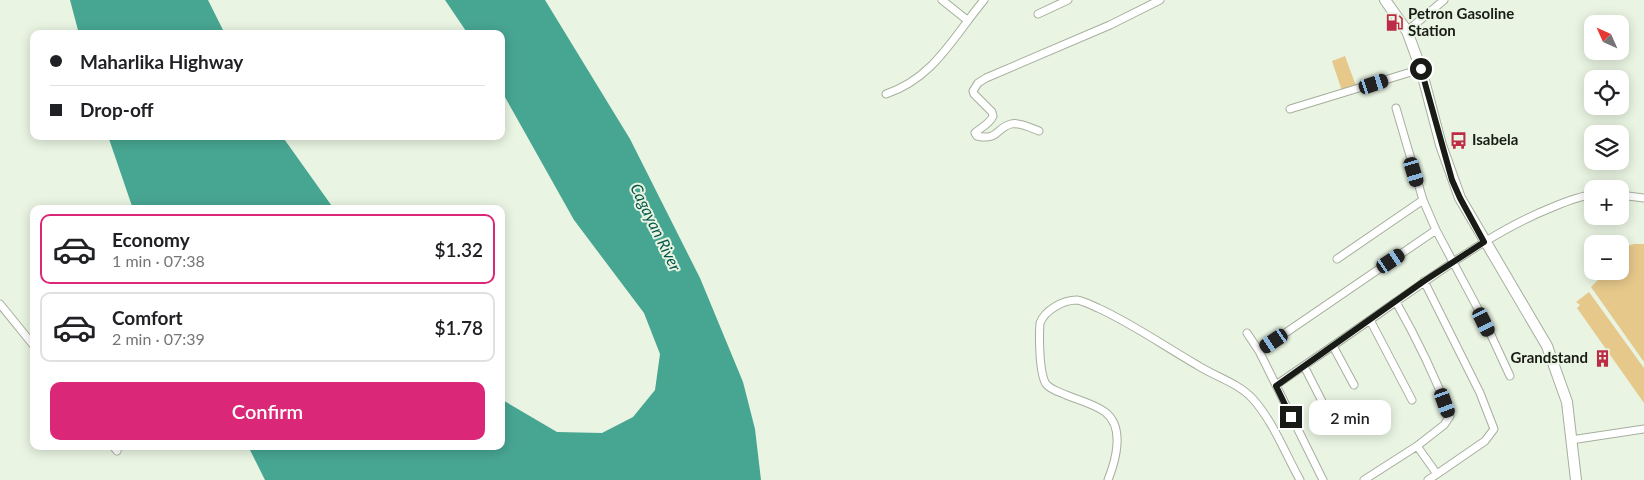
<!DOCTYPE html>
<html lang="en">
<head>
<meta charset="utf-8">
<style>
	:root { --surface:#fff; --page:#f6f6f6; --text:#202124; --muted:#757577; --line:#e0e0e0; --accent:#db2777 }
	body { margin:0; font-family:Lato,sans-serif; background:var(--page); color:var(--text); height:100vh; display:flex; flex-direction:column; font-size:19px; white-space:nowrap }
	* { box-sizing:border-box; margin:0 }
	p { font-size:16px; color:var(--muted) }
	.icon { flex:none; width:28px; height:28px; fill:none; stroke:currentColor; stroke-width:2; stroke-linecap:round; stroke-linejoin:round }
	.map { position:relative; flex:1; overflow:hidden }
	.drawer { position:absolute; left:30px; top:205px; width:475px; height:245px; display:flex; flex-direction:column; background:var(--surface); border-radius:10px; box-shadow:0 2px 12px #0003 }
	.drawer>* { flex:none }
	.banner { position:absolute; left:30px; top:30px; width:475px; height:110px; border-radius:10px; box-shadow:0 2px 12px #0003; display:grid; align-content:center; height:110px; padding:0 20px; background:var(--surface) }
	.needle { width:32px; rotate:315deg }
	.buttons { position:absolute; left:1584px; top:15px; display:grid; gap:10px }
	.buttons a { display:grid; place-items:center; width:45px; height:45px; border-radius:10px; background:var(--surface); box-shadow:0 2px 12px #0003; font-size:25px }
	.end { position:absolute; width:22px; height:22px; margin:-11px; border:6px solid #191c16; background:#fff; box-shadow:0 0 0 2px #fff }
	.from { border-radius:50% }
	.bubble { position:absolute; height:35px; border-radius:10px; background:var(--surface); box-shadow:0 2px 12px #0003; font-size:16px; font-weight:600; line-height:35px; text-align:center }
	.car { position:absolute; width:15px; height:30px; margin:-15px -8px; border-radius:6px; box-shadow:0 0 4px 1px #0007; background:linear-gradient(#222 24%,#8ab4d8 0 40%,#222 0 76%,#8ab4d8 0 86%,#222 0) }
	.banner b { display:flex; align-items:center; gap:18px; height:48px; font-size:19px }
	.banner b+b { border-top:1px solid var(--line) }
	.banner i { width:12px; height:12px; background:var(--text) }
	ul { padding:9px 0 0; list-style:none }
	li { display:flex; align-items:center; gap:15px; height:70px; margin:0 10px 8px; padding:0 10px; border:2px solid var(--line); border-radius:10px }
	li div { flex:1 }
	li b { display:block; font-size:19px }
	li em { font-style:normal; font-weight:600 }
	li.current { border-color:var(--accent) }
	li>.icon { width:45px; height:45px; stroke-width:1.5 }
	.cta { display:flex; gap:10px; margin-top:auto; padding:10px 20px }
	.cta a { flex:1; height:58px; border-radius:10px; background:var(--accent); color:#fff; font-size:20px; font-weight:600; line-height:58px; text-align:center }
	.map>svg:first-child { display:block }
	.green { fill:#e6c88b }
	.water { fill:#47a692 }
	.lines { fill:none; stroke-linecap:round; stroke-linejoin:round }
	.minor-casing { stroke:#a6af9e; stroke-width:9 }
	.highway-casing { stroke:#a6af9e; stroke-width:12 }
	.minor { stroke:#fff; stroke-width:7 }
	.highway { stroke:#fff; stroke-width:10 }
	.route { stroke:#191c16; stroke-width:6 }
	.labels { text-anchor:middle; stroke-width:4; stroke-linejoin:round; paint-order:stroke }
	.poi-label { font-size:15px; font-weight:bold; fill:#191c16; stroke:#e9f4e2; text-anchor:start }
	.water-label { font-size:16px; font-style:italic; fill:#03574a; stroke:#e9f4e2 }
</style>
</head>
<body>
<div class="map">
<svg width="1644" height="480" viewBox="0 0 1644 480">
	<rect width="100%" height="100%" fill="#e9f4e2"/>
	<path class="green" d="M1345,56l11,30 -14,5 -10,-30z
		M1634,244h10v118l-53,-75 8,-8 2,-8h19v-23z
		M1589,292l55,76v35l-67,-95 3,-3 -4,-3z"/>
	<path class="water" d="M70,0h138l17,34h-146z
		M445,0h100l85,139 70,139 43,104 12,47 6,51h-496l-17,-34h253v-47l56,33 45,1 31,-16 22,-27 5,-36 -16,-41 -70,-93 -73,-130v-56h-33z
		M108,136h174l52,73h-201z"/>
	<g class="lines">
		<defs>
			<path id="minor" d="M942,0l25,20
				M1038,14l30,-14
				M1407,31l37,-31
				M886,94c48,-16 67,-57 98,-94
				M1396,108l27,92 13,30 49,92 25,54
				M1290,109l131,-40
				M1039,131c-8,-3 -20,-9 -28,-7 -15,4 -13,17 -34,12l-2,-3c6,-6 14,-8 18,-17l-1,-4 -18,-18 -1,-3 5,-8 8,-5 124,-53 50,-25
				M1620,195l24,3
				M1337,259l86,-59
				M1424,281l56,112 14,36 -9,12 -48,33
				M1396,302c21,37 39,74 54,114l-6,9 -27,21 20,28 -9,6
				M0,304l34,42
				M1370,320l42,80
				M1247,333l12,18 64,129
				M1333,346l21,39
				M1259,351l177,-121
				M1304,366l24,47
				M1276,385c39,-27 79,-54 118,-82 51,-35 101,-73 159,-96 12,-5 26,-11 39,-12
				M1571,440l73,-11
				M113,446l4,5
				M1108,480c8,-20 17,-53 -3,-68 -11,-8 -27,-12 -39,-17 -6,-3 -15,-5 -20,-11 -7,-11 -7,-48 -6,-61 5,-13 23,-23 37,-23 7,1 14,5 21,8 35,16 66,38 99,57 17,11 41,18 55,33 21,23 33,55 48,82
				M1364,480l53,-34"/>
			<path id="highway" d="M1385,0l22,31 14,38 20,76 19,53 87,148 20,56 9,78"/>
		</defs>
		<use href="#minor" class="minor-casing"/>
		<use href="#highway" class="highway-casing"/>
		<use href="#minor" class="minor"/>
		<use href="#highway" class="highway"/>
	</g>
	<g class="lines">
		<path class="route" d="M1291,417l-15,-31 148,-105 60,-39 -24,-44 -8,-18 -31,-111"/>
	</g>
	<defs>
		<symbol id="fuel-bare" viewBox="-9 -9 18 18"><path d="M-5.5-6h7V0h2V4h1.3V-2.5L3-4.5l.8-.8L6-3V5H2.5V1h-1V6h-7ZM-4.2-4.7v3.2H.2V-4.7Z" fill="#bd2c46" stroke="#e9f4e2" stroke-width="2.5" paint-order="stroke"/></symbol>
		<symbol id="bus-bare" viewBox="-9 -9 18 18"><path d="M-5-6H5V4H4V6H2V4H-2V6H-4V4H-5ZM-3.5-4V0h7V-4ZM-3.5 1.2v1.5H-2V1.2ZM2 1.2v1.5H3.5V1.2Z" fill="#bd2c46" stroke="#e9f4e2" stroke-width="2.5" paint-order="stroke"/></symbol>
		<symbol id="building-bare" viewBox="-9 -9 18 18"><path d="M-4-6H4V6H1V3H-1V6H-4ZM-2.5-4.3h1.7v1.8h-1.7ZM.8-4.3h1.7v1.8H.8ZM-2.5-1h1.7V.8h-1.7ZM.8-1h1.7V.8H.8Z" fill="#bd2c46" stroke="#e9f4e2" stroke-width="2.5" paint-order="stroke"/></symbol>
	</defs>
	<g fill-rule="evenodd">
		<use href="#fuel-bare" x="1382" y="10" width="25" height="25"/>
		<use href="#bus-bare" x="1446" y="128" width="25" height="25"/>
		<use href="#building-bare" x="1590" y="346" width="25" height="25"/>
	</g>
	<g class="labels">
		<g class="poi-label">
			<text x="1408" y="19">Petron Gasoline<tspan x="1408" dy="17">Station</tspan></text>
			<text x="1472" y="145">Isabela</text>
			<text x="1588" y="363" text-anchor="end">Grandstand</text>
		</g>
		<g class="water-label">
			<text transform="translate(656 227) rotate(64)" y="6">Cagayan River</text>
		</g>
	</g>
</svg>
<div class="buttons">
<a><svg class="needle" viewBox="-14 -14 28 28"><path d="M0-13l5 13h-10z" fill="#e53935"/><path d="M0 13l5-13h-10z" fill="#757577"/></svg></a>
<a><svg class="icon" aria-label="locate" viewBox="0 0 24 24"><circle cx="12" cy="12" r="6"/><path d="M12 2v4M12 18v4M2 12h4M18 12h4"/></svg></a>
<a><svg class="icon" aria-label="layers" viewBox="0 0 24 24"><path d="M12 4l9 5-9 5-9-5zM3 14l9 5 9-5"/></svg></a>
<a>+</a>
<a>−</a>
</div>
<i class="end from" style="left:1421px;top:69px"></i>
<i class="end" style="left:1291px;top:417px"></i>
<div class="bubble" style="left:1309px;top:400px;width:82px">2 min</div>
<i class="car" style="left:1374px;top:84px;rotate:72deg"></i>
<i class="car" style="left:1414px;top:172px;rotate:163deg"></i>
<i class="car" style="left:1391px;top:261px;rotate:56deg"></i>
<i class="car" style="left:1484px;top:322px;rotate:154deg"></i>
<i class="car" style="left:1274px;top:341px;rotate:236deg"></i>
<i class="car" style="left:1445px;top:403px;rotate:160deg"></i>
<div class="banner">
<b><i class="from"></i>Maharlika Highway</b>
<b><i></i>Drop-off</b>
</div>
<section class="drawer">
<ul>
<li class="current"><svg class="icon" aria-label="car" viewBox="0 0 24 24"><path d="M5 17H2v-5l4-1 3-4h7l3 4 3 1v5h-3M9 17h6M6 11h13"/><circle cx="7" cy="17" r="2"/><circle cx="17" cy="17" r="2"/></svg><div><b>Economy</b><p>1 min · 07:38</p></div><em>$1.32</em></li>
<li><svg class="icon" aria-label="car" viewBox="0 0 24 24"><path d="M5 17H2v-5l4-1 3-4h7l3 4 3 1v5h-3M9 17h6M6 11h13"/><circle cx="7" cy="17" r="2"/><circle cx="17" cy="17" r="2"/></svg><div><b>Comfort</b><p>2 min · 07:39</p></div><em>$1.78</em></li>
</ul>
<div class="cta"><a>Confirm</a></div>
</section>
</div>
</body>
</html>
